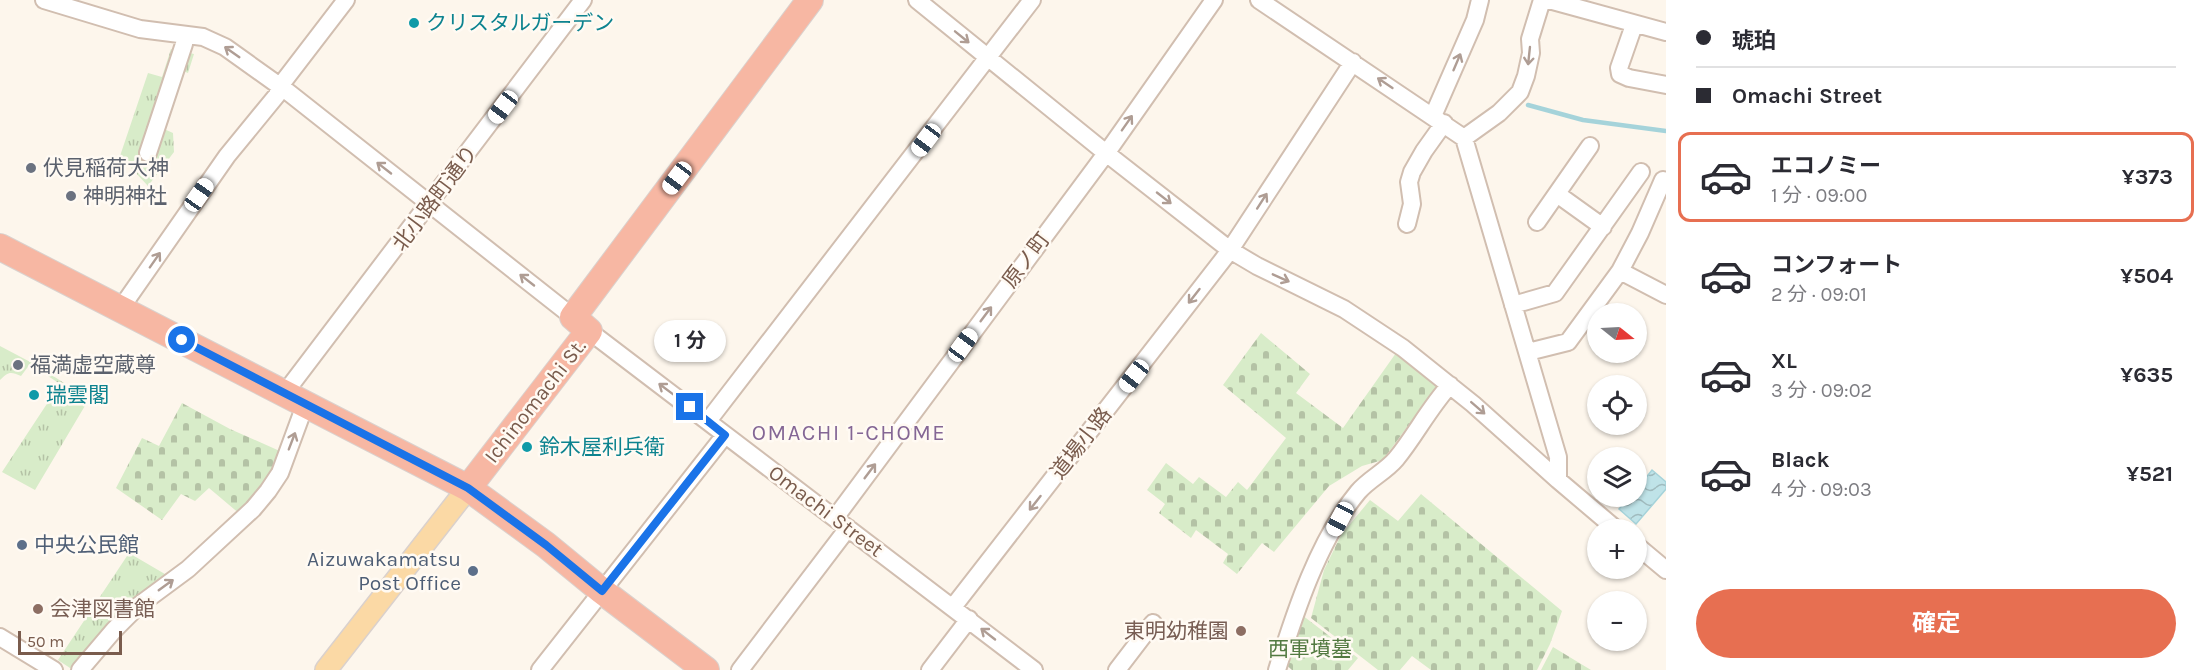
<!DOCTYPE html>
<html lang="ja">
<head>
<meta charset="utf-8">
<style>
	:root { --surface:#fff; --page:#f2f2f3; --text:#2b2b33; --muted:#7c7c81; --line:#e1e1e2; --accent:#e76f51 }
	body { margin:0; font-family:Karla,"Noto Sans JP",sans-serif; background:var(--page); color:var(--text); height:100vh; display:flex; flex-direction:column; font-size:22px; white-space:nowrap }
	* { box-sizing:border-box; margin:0 }
	p { font-size:20px; color:var(--muted) }
	.icon { flex:none; width:33px; height:33px; fill:none; stroke:currentColor; stroke-width:2; stroke-linecap:round; stroke-linejoin:round }
	.map { position:relative; flex:1; overflow:hidden }
	.sheet { display:flex; flex-direction:column; background:var(--surface); width:540px }
	.sheet>* { flex:none }
	.guide { display:grid; align-content:center; height:132px; padding:0 30px; background:var(--surface) }
	.needle { width:39px; rotate:108deg }
	.fabs { position:absolute; left:1587px; top:303px; display:grid; gap:12px }
	.fabs a { display:grid; place-items:center; width:60px; height:60px; border-radius:50%; background:var(--surface); box-shadow:0 2px 4px #0004; font-size:30px }
	.scale { position:absolute; left:18px; bottom:15px; width:104px; box-sizing:border-box; padding-left:6px; border:3px solid #7a5c4d; border-top:0; font-size:16px; line-height:21px; white-space:nowrap; color:#7a5c4d; -webkit-text-stroke:4px #fffaf3; paint-order:stroke }
	.end { position:absolute; width:27px; height:27px; margin:-14px; border:8px solid #1a73e8; background:#fff; box-shadow:0 0 0 3px #fff }
	.from { border-radius:50% }
	.bubble { position:absolute; height:42px; border-radius:21px; background:var(--surface); box-shadow:0 2px 4px #0004; font-size:20px; font-weight:700; line-height:42px; text-align:center }
	.car { position:absolute; width:18px; height:36px; margin:-18px -9px; border-radius:8px; box-shadow:0 0 4px 2px #0007; background:linear-gradient(#fff 24%,#345 0 40%,#fff 0 76%,#345 0 86%,#fff 0) }
	.guide b { display:flex; align-items:center; gap:21px; height:57px; font-size:22px }
	.guide b+b { border-top:2px solid var(--line) }
	.guide i { width:15px; height:15px; background:var(--text) }
	ul { padding:0; list-style:none }
	li { display:flex; align-items:center; gap:18px; height:90px; margin:0 12px 9px; padding:0 18px; border:3px solid transparent; border-radius:12px }
	li div { flex:1 }
	li b { display:block; font-size:22px }
	li em { font-style:normal; font-weight:700 }
	li.current { border-color:var(--accent) }
	li>.icon { width:54px; height:54px; stroke-width:1.5 }
	.button { display:flex; gap:12px; margin-top:auto; padding:12px 30px }
	.button a { flex:1; height:69px; border-radius:36px; background:var(--accent); color:#fff; font-size:24px; font-weight:700; line-height:69px; text-align:center }
	main { display:flex; flex:1; min-height:0 }
	.map>svg:first-child { display:block }
	.grass { fill:url(#grass-tufts) }
	.cemetery { fill:url(#cemetery-stones) }
	.water { fill:url(#water-waves); stroke:#a5d3da; stroke-width:1.5 }
	.lines { fill:none; stroke-linecap:round; stroke-linejoin:round }
	.stream { stroke:#a5d3da; stroke-width:4.5 }
	.minor-casing { stroke:#d1beb0; stroke-width:20 }
	.major-casing { stroke:#dad1cd; stroke-width:24 }
	.highway-casing { stroke:#dad1cd; stroke-width:28 }
	.minor { stroke:#fff; stroke-width:16 }
	.major { stroke:#fbd9a5; stroke-width:21 }
	.highway { stroke:#f7b7a3; stroke-width:26 }
	.oneway { stroke:#af9d94 }
	.route { stroke:#1a73e8; stroke-width:8 }
	.culture-dot { fill:#0f9aa8; stroke:#fffaf3; stroke-width:2 }
	.worship-dot { fill:#6b7280; stroke:#fffaf3; stroke-width:2 }
	.service-dot { fill:#5c6f8a; stroke:#fffaf3; stroke-width:2 }
	.education-dot { fill:#8d6e63; stroke:#fffaf3; stroke-width:2 }
	.labels { text-anchor:middle; stroke-width:5; stroke-linejoin:round; paint-order:stroke }
	.culture-label { font-size:21px; fill:#0d838f; stroke:#fffaf3; text-anchor:start }
	.worship-label { font-size:21px; fill:#5b616d; stroke:#fffaf3; text-anchor:start }
	.street-label { font-size:21px; fill:#7a5c4d; stroke:#fffaf3 }
	.service-label { font-size:21px; fill:#4e5e75; stroke:#fffaf3; text-anchor:start }
	.education-label { font-size:21px; fill:#785e54; stroke:#fffaf3; text-anchor:start }
	.park-label { font-size:21px; fill:#537a41; stroke:#fffaf3 }
	.neighbourhood-label { font-size:22px; letter-spacing:1.5px; fill:#846695; stroke:#fffaf3 }
</style>
</head>
<body>
<main>
<div class="map">
<svg width="1666" height="670" viewBox="0 0 1666 670">
	<defs>
		<pattern id="grass-tufts" width="24" height="20" patternUnits="userSpaceOnUse" patternTransform="scale(1.5)"><rect width="24" height="20" fill="#d8ecc9"/><path d="M3 7l-1-3M5 7V3M7 7l1-3M15 17l-1-3M17 17v-4M19 17l1-3" fill="none" stroke="#b4c2a5"/></pattern>
		<pattern id="cemetery-stones" width="16" height="16" patternUnits="userSpaceOnUse" patternTransform="scale(1.5)"><rect width="16" height="16" fill="#d8ecc9"/><path d="M2 7V4a2 2 0 0 1 4 0v3zM10 15v-3a2 2 0 0 1 4 0v3z" fill="#b4c2a5"/></pattern>
		<pattern id="water-waves" width="16" height="10" patternUnits="userSpaceOnUse" patternTransform="scale(1.5)"><rect width="16" height="10" fill="#bfe3e8"/><path d="M0 5q4-4 8 0t8 0" fill="none" stroke="#a0bbbe"/></pattern>
	</defs>
	<rect width="100%" height="100%" fill="#fdf6ec"/>
	<path class="grass" d="M171,49l23,5 -6,19 -5,-2 -19,58 9,4 1,19 -26,34 -28,-30 28,-83 14,4z
		M0,346l36,19 53,34 -54,91 -33,-18 58,-88 -30,-20 -9,12c-11,-5 -13,-4 -21,4z
		M129,553l41,24 -97,93 -15,-10z"/>
	<path class="cemetery" d="M1261,333l49,41 -14,19 47,35 53,-75 41,33 -54,74 -21,6 -33,20 -55,66 -12,-9 -25,31 -14,-11 5,-9 -32,-24 -5,8 -32,-25 6,-9 -18,-14 19,-27 27,21 6,-7 27,20 12,-15 9,8 39,-52 -63,-53z
		M182,403l48,26 52,23 -10,23 -31,40 -32,-27 -14,13 -14,-7 -19,26 -46,-32 26,-50 17,8z
		M1421,494l141,117 -12,33 -13,26h-106l-19,-14 -12,14h-22l-67,-52 13,-48 17,-35 29,-35 28,21z
		M1302,615l56,43 -10,12h-56l-9,-8z
		M1553,647l38,23h-50z"/>
	<path class="water" d="M1652,470l14,12v7l-30,35 -17,-15 11,-12 6,-1 1,-7z"/>
	<g class="lines">
		<path class="stream" d="M1528,105l55,15 83,11"/>
		<defs>
			<path id="minor" d="M44,0l96,29 63,8 22,10 63,45 285,225
				M917,0l189,153 124,97 27,16 87,43 59,39 70,56 85,76 59,50
				M1259,0l205,138 94,319v23
				M1549,0l117,32
				M1634,25l-15,43 1,6 9,4 37,7
				M1433,116l42,-96 5,-20
				M1464,138l35,-25 21,-21 6,-16 5,-23 -1,-14 12,-39
				M148,153l36,-109
				M1557,194l46,33
				M1537,222l53,-76
				M1407,224l5,-20 -3,-22 3,-10 12,-21 20,-28
				M1620,271l46,24
				M1513,305l42,-12 86,-121
				M121,308l106,-152 50,-61 3,-9 66,-86
				M589,331l445,339
				M1528,352l40,-10 52,-71 20,-38 23,-53
				M284,394l299,-394
				M708,421l324,-421
				M835,518l275,-370 104,-148
				M1636,545l30,25
				M953,607l275,-354 125,-191
				M0,637l54,33
				M80,670l34,-40 24,-24 50,-37 65,-60 15,-18 12,-18 25,-68
				M540,670l185,-235
				M740,670l108,-142
				M930,670l39,-51
				M1117,670l36,-47
				M1277,670c18,-58 42,-131 81,-178 11,-13 27,-20 38,-33 19,-23 33,-51 54,-74"/>
			<path id="major" d="M326,670l142,-182"/>
			<path id="highway" d="M0,247l468,241 78,57 56,46 104,79
				M468,488l121,-157 -16,-14 237,-317"/>
		</defs>
		<use href="#minor" class="minor-casing"/>
		<use href="#major" class="major-casing"/>
		<use href="#highway" class="highway-casing"/>
		<use href="#minor" class="minor"/>
		<use href="#major" class="major"/>
		<use href="#highway" class="highway"/>
	</g>
	<defs><path id="oneway-shaft" d="M-6 0H5M1.5-3L5.5 0L1.5 3" fill="none" stroke-width="1.6" stroke-linecap="round" stroke-linejoin="round" transform="scale(1.5)"/></defs>
	<g class="oneway">
		<use href="#oneway-shaft" transform="translate(962 37) rotate(39)"/>
		<use href="#oneway-shaft" transform="translate(232 52) rotate(-145)"/>
		<use href="#oneway-shaft" transform="translate(1529 56) rotate(96)"/>
		<use href="#oneway-shaft" transform="translate(1457 62) rotate(-67)"/>
		<use href="#oneway-shaft" transform="translate(1385 83) rotate(-146)"/>
		<use href="#oneway-shaft" transform="translate(1127 123) rotate(-55)"/>
		<use href="#oneway-shaft" transform="translate(384 168) rotate(-142)"/>
		<use href="#oneway-shaft" transform="translate(1164 198) rotate(38)"/>
		<use href="#oneway-shaft" transform="translate(1262 201) rotate(-57)"/>
		<use href="#oneway-shaft" transform="translate(155 260) rotate(-55)"/>
		<use href="#oneway-shaft" transform="translate(1281 278) rotate(24)"/>
		<use href="#oneway-shaft" transform="translate(527 280) rotate(-142)"/>
		<use href="#oneway-shaft" transform="translate(1194 296) rotate(128)"/>
		<use href="#oneway-shaft" transform="translate(986 314) rotate(-53)"/>
		<use href="#oneway-shaft" transform="translate(666 389) rotate(-143)"/>
		<use href="#oneway-shaft" transform="translate(1478 408) rotate(41)"/>
		<use href="#oneway-shaft" transform="translate(292 441) rotate(-69)"/>
		<use href="#oneway-shaft" transform="translate(870 471) rotate(-53)"/>
		<use href="#oneway-shaft" transform="translate(1035 503) rotate(128)"/>
		<use href="#oneway-shaft" transform="translate(166 585) rotate(-36)"/>
		<use href="#oneway-shaft" transform="translate(988 634) rotate(-142)"/>
	</g>
	<g class="lines">
		<path class="route" d="M182,340l286,148 78,57 56,46 123,-156 -35,-28"/>
	</g>
	<g class="culture-dot">
		<circle cx="414" cy="23" r="6"/>
		<circle cx="34" cy="395" r="6"/>
		<circle cx="527" cy="447" r="6"/>
	</g>
	<g class="worship-dot">
		<circle cx="31" cy="168" r="6"/>
		<circle cx="71" cy="196" r="6"/>
		<circle cx="18" cy="365" r="6"/>
	</g>
	<g class="service-dot">
		<circle cx="22" cy="545" r="6"/>
		<circle cx="473" cy="571" r="6"/>
	</g>
	<g class="education-dot">
		<circle cx="38" cy="609" r="6"/>
		<circle cx="1241" cy="631" r="6"/>
	</g>
	<g class="labels">
		<g class="culture-label">
			<text x="426" y="30">クリスタルガーデン</text>
			<text x="46" y="402">瑞雲閣</text>
			<text x="539" y="454">鈴木屋利兵衛</text>
		</g>
		<g class="worship-label">
			<text x="43" y="175">伏見稲荷大神</text>
			<text x="83" y="203">神明神社</text>
			<text x="30" y="372">福満虚空蔵尊</text>
		</g>
		<g class="street-label">
			<text transform="translate(435 198) rotate(-53)" y="7">北小路町通り</text>
			<text transform="translate(1026 260) rotate(-53)" y="7">原ノ町</text>
			<text transform="translate(535 401) rotate(-52)" y="7">Ichinomachi St.</text>
			<text transform="translate(1081 443) rotate(-52)" y="7">道場小路</text>
			<text transform="translate(826 511) rotate(37)" y="7">Omachi Street</text>
		</g>
		<g class="service-label">
			<text x="34" y="552">中央公民館</text>
			<text x="461" y="566" text-anchor="end">Aizuwakamatsu<tspan x="461" dy="24">Post Office</tspan></text>
		</g>
		<g class="education-label">
			<text x="50" y="616">会津図書館</text>
			<text x="1229" y="638" text-anchor="end">東明幼稚園</text>
		</g>
		<g class="park-label">
			<text x="1310" y="656">西軍墳墓</text>
		</g>
		<g class="neighbourhood-label">
			<text x="849" y="440">OMACHI 1-CHOME</text>
		</g>
	</g>
</svg>
<div class="fabs">
<a><svg class="needle" viewBox="-14 -14 28 28"><path d="M0-13l5 13h-10z" fill="#e53935"/><path d="M0 13l5-13h-10z" fill="#7c7c81"/></svg></a>
<a><svg class="icon" aria-label="locate" viewBox="0 0 24 24"><circle cx="12" cy="12" r="6"/><path d="M12 2v4M12 18v4M2 12h4M18 12h4"/></svg></a>
<a><svg class="icon" aria-label="layers" viewBox="0 0 24 24"><path d="M12 4l9 5-9 5-9-5zM3 14l9 5 9-5"/></svg></a>
<a>+</a>
<a>−</a>
</div>
<div class="scale">50 m</div>
<i class="end from" style="left:182px;top:340px"></i>
<i class="end" style="left:690px;top:407px"></i>
<div class="bubble" style="left:654px;top:320px;width:72px">1 分</div>
<i class="car" style="left:503px;top:107px;rotate:217deg"></i>
<i class="car" style="left:926px;top:140px;rotate:217deg"></i>
<i class="car" style="left:677px;top:178px;rotate:217deg"></i>
<i class="car" style="left:199px;top:195px;rotate:35deg"></i>
<i class="car" style="left:963px;top:345px;rotate:36deg"></i>
<i class="car" style="left:1134px;top:376px;rotate:218deg"></i>
<i class="car" style="left:1340px;top:519px;rotate:208deg"></i>
</div>
<section class="sheet">
<div class="guide">
<b><i class="from"></i>琥珀</b>
<b><i></i>Omachi Street</b>
</div>
<ul>
<li class="current"><svg class="icon" aria-label="car" viewBox="0 0 24 24"><path d="M5 17H2v-5l4-1 3-4h7l3 4 3 1v5h-3M9 17h6M6 11h13"/><circle cx="7" cy="17" r="2"/><circle cx="17" cy="17" r="2"/></svg><div><b>エコノミー</b><p>1 分 · 09:00</p></div><em>¥373</em></li>
<li><svg class="icon" aria-label="car" viewBox="0 0 24 24"><path d="M5 17H2v-5l4-1 3-4h7l3 4 3 1v5h-3M9 17h6M6 11h13"/><circle cx="7" cy="17" r="2"/><circle cx="17" cy="17" r="2"/></svg><div><b>コンフォート</b><p>2 分 · 09:01</p></div><em>¥504</em></li>
<li><svg class="icon" aria-label="car" viewBox="0 0 24 24"><path d="M5 17H2v-5l4-1 3-4h7l3 4 3 1v5h-3M9 17h6M6 11h13"/><circle cx="7" cy="17" r="2"/><circle cx="17" cy="17" r="2"/></svg><div><b>XL</b><p>3 分 · 09:02</p></div><em>¥635</em></li>
<li><svg class="icon" aria-label="car" viewBox="0 0 24 24"><path d="M5 17H2v-5l4-1 3-4h7l3 4 3 1v5h-3M9 17h6M6 11h13"/><circle cx="7" cy="17" r="2"/><circle cx="17" cy="17" r="2"/></svg><div><b>Black</b><p>4 分 · 09:03</p></div><em>¥521</em></li>
</ul>
<div class="button"><a>確定</a></div>
</section>
</main>
</body>
</html>
